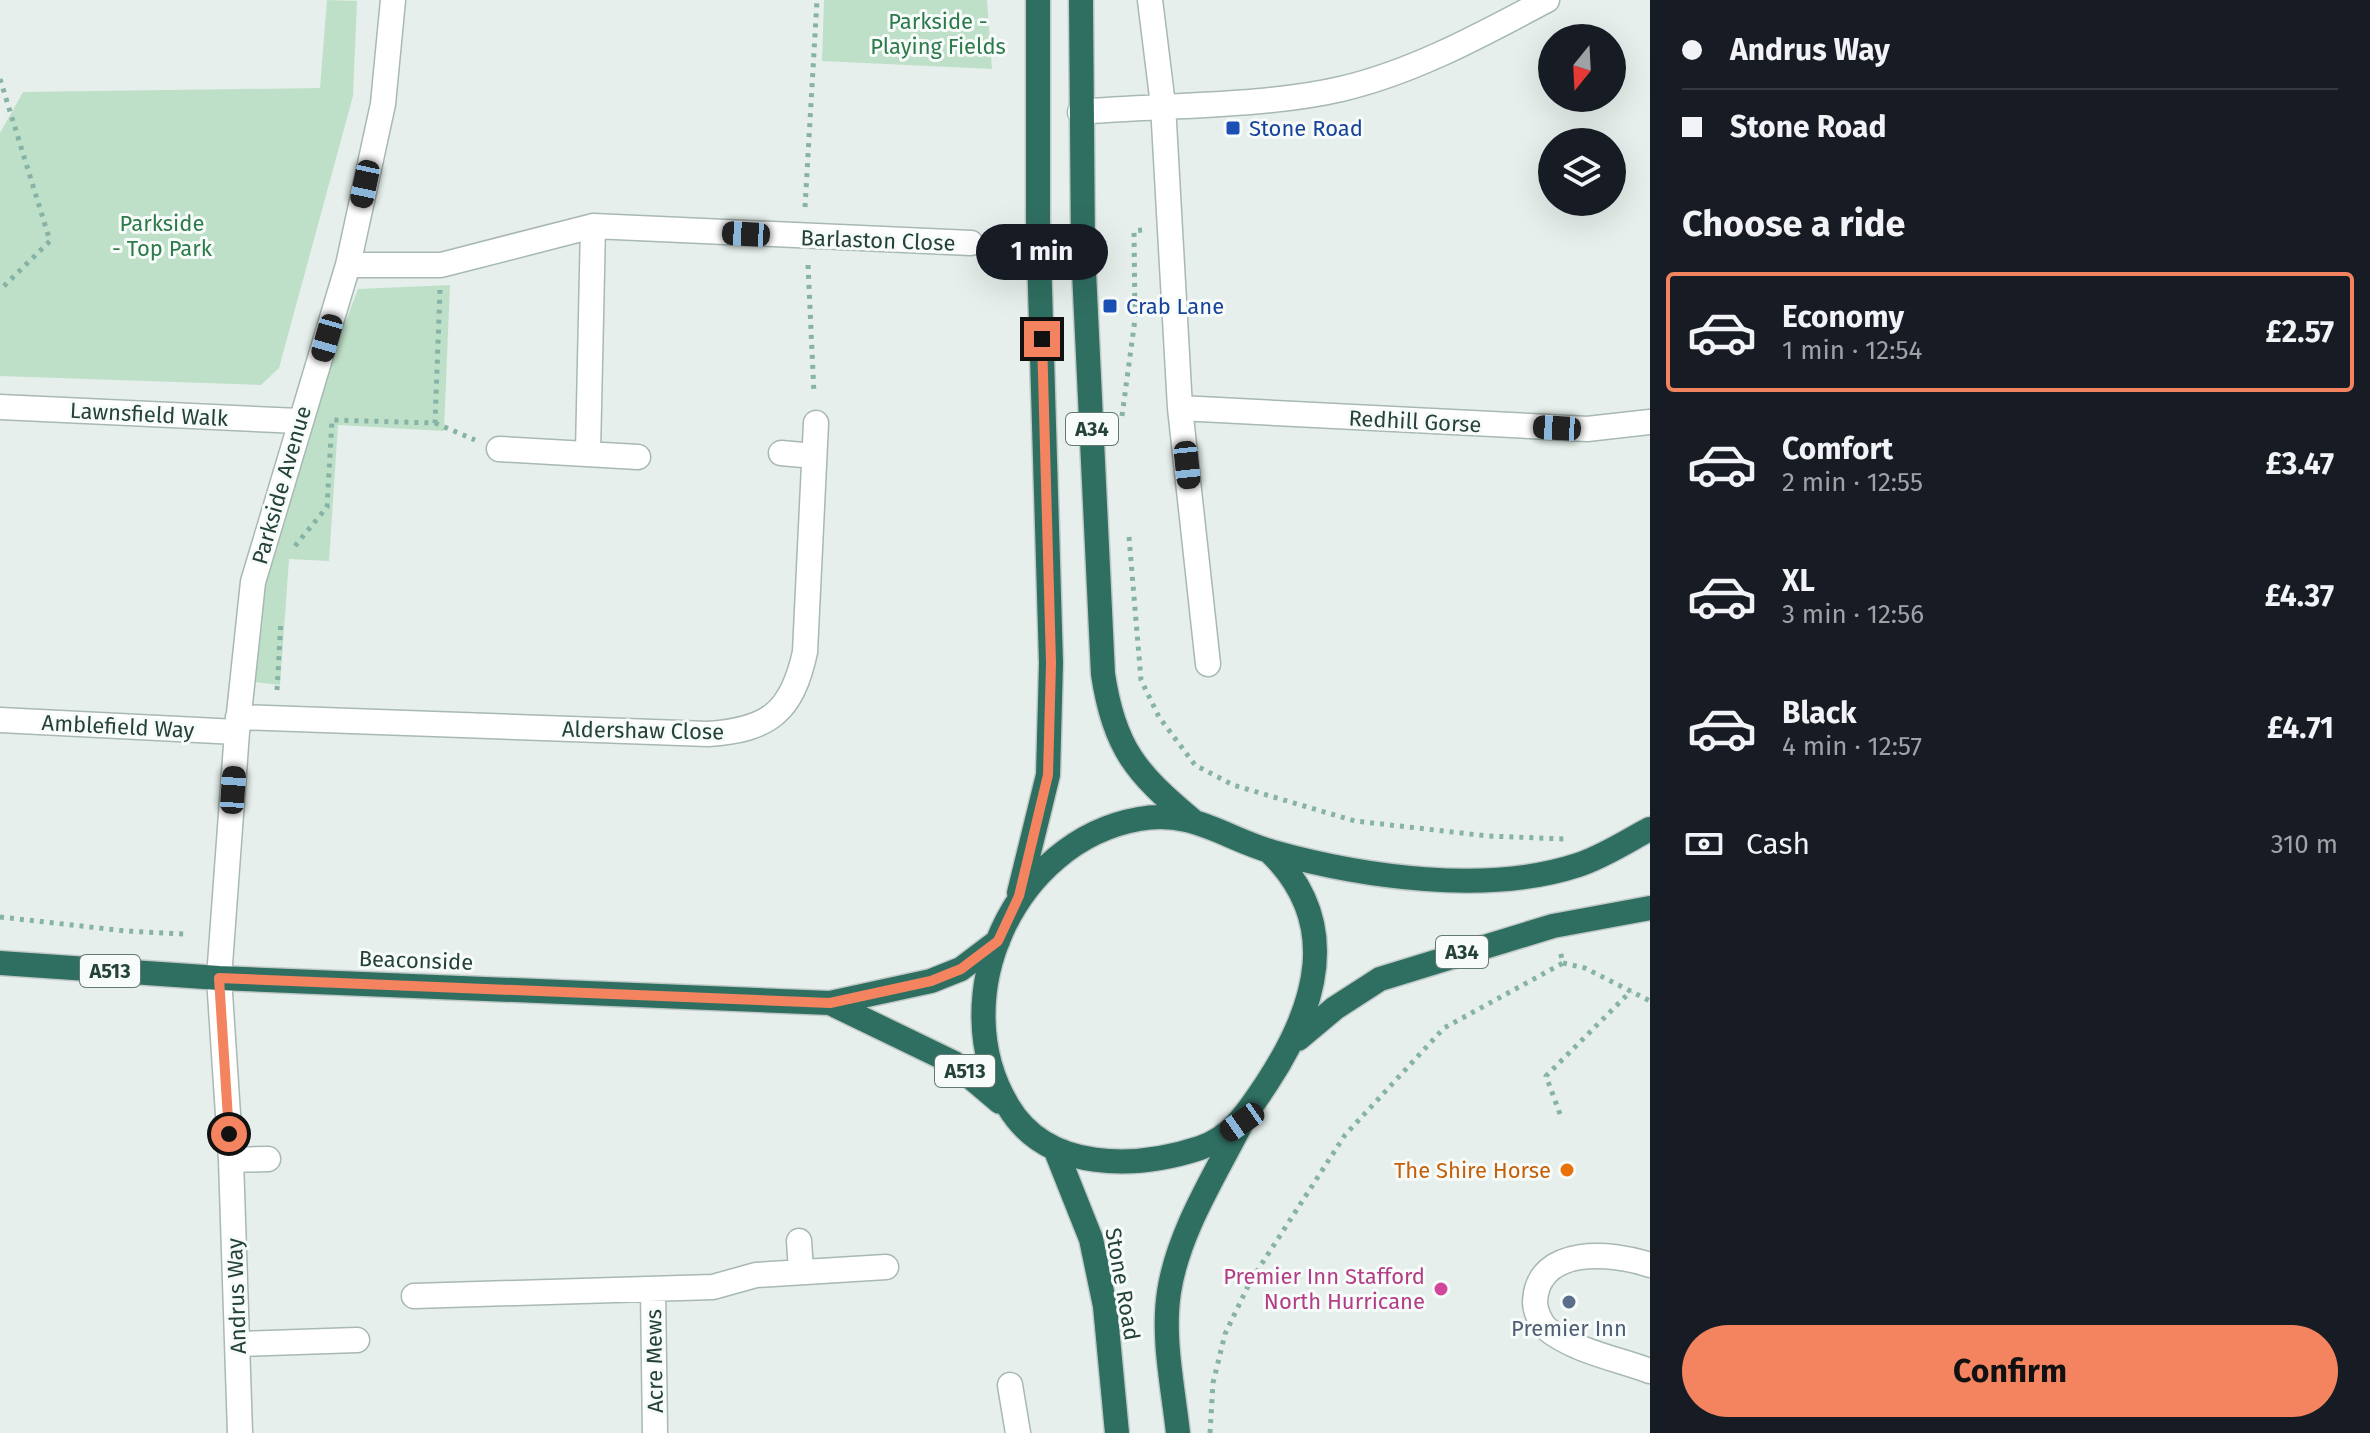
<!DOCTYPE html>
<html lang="en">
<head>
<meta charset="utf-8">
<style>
	:root { --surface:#171b24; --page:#242831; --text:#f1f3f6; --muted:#9ea1a6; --line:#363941; --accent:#f4845f }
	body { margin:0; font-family:"Fira Sans",sans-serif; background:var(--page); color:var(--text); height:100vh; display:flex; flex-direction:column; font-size:30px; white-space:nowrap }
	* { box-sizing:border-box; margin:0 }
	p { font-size:26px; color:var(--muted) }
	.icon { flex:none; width:44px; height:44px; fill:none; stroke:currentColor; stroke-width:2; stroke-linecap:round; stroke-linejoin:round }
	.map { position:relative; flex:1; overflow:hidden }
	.details { display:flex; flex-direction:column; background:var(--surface); width:720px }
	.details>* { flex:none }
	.banner { display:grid; align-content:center; height:176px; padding:0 32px; background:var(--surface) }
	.needle { width:52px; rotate:198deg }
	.tools { position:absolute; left:1538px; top:24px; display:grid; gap:16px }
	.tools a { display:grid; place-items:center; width:88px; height:88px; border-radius:50%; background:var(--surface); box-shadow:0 8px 32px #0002; font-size:40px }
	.end { position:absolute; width:36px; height:36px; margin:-18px; border:10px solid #f4845f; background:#111; box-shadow:0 0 0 4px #111 }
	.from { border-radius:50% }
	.bubble { position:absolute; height:56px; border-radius:28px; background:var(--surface); box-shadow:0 8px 32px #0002; font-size:26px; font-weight:700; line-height:56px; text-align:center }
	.car { position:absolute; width:24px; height:48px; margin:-24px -12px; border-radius:10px; box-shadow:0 0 6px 2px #0007; background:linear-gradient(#222 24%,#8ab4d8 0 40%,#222 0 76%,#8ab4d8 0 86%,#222 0) }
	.banner b { display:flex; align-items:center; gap:28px; height:76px; font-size:30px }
	.banner b+b { border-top:2px solid var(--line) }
	.banner i { width:20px; height:20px; background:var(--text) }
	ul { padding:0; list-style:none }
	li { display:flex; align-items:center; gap:24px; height:120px; margin:0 16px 12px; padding:0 16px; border:4px solid transparent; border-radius:8px }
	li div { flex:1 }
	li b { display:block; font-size:30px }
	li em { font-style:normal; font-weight:700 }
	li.active { border-color:var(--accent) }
	li>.icon { width:72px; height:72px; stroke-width:1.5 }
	h2 { padding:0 32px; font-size:36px; line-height:96px }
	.pay { display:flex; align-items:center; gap:20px; height:88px; padding:0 32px; font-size:30px }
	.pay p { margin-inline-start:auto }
	.primary-button { display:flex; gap:16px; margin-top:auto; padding:16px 32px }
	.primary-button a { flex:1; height:92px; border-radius:48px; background:var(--accent); color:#111; font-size:32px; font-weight:700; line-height:92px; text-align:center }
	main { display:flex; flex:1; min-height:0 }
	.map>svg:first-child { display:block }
	.green { fill:#bfe0c8 }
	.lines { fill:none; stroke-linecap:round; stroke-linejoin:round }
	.minor-casing { stroke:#a8b8b2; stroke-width:27 }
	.highway-casing { stroke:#c2cac8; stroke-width:27 }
	.path { stroke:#86b3a5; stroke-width:5; stroke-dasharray:4 6; stroke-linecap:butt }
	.minor { stroke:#fff; stroke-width:24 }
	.highway { stroke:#2f6f62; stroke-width:24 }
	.route { stroke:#f4845f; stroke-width:10 }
	.transit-dot { fill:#1a4fb4; stroke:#f7fbf9; stroke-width:3 }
	.food-dot { fill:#e8710a; stroke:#f7fbf9; stroke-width:3 }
	.hotel-dot { fill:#d1479c; stroke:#f7fbf9; stroke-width:3 }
	.service-dot { fill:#5c6f8a; stroke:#f7fbf9; stroke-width:3 }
	.labels { text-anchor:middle; stroke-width:6; stroke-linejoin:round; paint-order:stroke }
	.shield { fill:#f7fbf9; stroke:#637a73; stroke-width:2 }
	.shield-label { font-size:20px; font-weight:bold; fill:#24423a }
	.park-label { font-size:22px; fill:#2d7a4b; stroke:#f7fbf9 }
	.transit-label { font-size:22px; fill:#164399; stroke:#f7fbf9; text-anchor:start }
	.street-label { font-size:22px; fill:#24423a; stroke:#f7fbf9 }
	.food-label { font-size:22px; fill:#c56008; stroke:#f7fbf9; text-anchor:end }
	.hotel-label { font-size:22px; fill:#b23c85; stroke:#f7fbf9; text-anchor:end }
	.service-label { font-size:22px; fill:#4e5e75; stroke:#f7fbf9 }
</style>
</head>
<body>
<main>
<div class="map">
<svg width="1650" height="1433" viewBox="0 0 1650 1433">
	<rect width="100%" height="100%" fill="#e6efeb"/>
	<path class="green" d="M327,0l30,1 -4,95 -74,272 -18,17 -261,-9v-243l23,-41 297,-4z
		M824,0h163l5,69 -170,-8z
		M450,285l-6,146 -106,-6 -9,136 -40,-2 -9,126 -27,-3 4,-75 49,-181 52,-137z"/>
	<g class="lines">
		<defs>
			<path id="minor" d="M1150,0l13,105 17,303 28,256
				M1080,112c81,-7 183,-5 261,-23 73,-17 140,-54 206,-89
				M348,265h93l152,-39 378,17
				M0,407l299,14
				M1180,408l407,21 63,-7
				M499,449l139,8
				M588,452l5,-226
				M781,453l33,3
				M238,717l470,17c61,-4 84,-22 97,-82l11,-229
				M0,720l237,12
				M231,1160l37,-1
				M799,1241l2,29
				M1650,1265c-37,-13 -113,-20 -115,37 0,9 6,22 12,27 27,22 71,30 103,42
				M653,1290l2,143
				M414,1296l299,-9 43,-12 130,-8
				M238,1344l119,-4
				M1010,1385l8,48
				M240,1433l-9,-273 -12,-182 18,-246 16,-150 95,-317 35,-161 10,-104"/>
			<path id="highway" d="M1081,0l2,250 20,424c11,74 33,99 89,146
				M1269,851c74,71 48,156 -2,232 -18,27 -34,54 -67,65 -64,21 -153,24 -192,-42 -65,-108 6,-265 131,-287 54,-10 87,20 134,33 90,25 214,43 305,13 25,-8 49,-24 72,-36
				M1019,893l29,-118 3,-112 -13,-443v-220
				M0,963l219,15 611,25 101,-22 30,-12 37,-28
				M830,1003l124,60 46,39
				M1298,1039l37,-31 45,-29 173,-53 97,-18
				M1056,1151l35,88 14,67 12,127
				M1178,1433c-5,-46 -16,-95 -9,-141 9,-59 45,-115 72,-168"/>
		</defs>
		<use href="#minor" class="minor-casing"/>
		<use href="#highway" class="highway-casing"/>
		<path class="path" d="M0,79l50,162 -50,49
			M805,207l12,-207
			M808,265l6,129
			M1122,416l13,-97 -1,-88 9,-1
			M435,423l40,17
			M1129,537l12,143 18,37 36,48 38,20 122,36 133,15 77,3
			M295,546l32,-39 5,-87 103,3 5,-133
			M277,690l4,-70
			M0,917l126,14 59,3
			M1563,963l22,5 65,33
			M1560,1114l-14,-38 85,-85
			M1210,1433l3,-50 12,-49 25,-52 95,-147 99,-107 119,-65 -3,-12"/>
		<use href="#minor" class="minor"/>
		<use href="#highway" class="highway"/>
	</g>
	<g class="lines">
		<path class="route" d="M229,1134l-10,-156 611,25 101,-22 30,-12 37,-28 21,-45 29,-121 3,-112 -9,-324"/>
	</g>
	<g class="transit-dot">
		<rect x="1225" y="120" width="16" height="16" rx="4"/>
		<rect x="1102" y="298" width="16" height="16" rx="4"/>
	</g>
	<circle class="food-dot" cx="1567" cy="1170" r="8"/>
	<circle class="hotel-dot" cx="1441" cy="1289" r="8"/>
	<circle class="service-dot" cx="1569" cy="1302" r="8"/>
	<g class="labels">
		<g class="shield">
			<rect x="1066" y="413" width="52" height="32" rx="6"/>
			<rect x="1436" y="936" width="52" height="32" rx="6"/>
			<rect x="80" y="955" width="60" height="32" rx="6"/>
			<rect x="935" y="1055" width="60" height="32" rx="6"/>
		</g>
		<g class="shield-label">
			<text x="1092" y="436">A34</text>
			<text x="1462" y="959">A34</text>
			<text x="110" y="978">A513</text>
			<text x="965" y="1078">A513</text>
		</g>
		<g class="park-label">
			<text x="938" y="29">Parkside -<tspan x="938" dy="25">Playing Fields</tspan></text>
			<text x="162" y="231">Parkside<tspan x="162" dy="25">- Top Park</tspan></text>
		</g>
		<g class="transit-label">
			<text x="1249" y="136">Stone Road</text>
			<text x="1126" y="314">Crab Lane</text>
		</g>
		<g class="street-label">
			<text transform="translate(878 240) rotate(2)" y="8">Barlaston Close</text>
			<text transform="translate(149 414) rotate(3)" y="8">Lawnsfield Walk</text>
			<text transform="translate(1415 421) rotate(3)" y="8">Redhill Gorse</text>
			<text transform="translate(281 485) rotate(-74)" y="8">Parkside Avenue</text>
			<text transform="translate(118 726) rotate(3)" y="8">Amblefield Way</text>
			<text transform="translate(643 730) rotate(1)" y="8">Aldershaw Close</text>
			<text transform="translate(416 960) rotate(2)" y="8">Beaconside</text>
			<text transform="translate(1123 1284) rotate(80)" y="8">Stone Road</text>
			<text transform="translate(236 1296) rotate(-92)" y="8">Andrus Way</text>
			<text transform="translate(654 1361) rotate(-91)" y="8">Acre Mews</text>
		</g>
		<g class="food-label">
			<text x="1551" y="1178">The Shire Horse</text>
		</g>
		<g class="hotel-label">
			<text x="1425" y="1284">Premier Inn Stafford<tspan x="1425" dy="25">North Hurricane</tspan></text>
		</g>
		<g class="service-label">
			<text x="1569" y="1336">Premier Inn</text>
		</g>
	</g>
</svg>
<div class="tools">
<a><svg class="needle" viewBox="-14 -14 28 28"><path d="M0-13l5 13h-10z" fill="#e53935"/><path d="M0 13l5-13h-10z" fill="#9ea1a6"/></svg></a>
<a><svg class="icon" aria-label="layers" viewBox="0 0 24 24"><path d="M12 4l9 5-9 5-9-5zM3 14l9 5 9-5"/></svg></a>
</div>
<i class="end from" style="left:229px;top:1134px"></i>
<i class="end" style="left:1042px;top:339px"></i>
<div class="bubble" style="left:976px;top:224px;width:132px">1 min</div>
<i class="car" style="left:365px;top:184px;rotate:192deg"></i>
<i class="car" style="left:746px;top:234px;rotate:273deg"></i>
<i class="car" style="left:327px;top:338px;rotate:196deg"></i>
<i class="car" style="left:1557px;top:428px;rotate:273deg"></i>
<i class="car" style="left:1187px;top:465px;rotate:174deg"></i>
<i class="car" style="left:233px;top:790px;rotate:4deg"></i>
<i class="car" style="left:1242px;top:1122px;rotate:235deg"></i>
</div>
<section class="details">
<div class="banner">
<b><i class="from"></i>Andrus Way</b>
<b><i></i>Stone Road</b>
</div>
<h2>Choose a ride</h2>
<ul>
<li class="active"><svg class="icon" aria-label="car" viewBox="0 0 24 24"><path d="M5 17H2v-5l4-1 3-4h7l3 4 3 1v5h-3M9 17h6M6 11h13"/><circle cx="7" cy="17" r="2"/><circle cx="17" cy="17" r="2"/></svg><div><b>Economy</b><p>1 min · 12:54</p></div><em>£2.57</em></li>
<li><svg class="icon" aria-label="car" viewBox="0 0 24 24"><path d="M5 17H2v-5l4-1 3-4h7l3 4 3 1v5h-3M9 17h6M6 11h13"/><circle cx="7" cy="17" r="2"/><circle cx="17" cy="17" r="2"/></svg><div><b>Comfort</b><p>2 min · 12:55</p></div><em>£3.47</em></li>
<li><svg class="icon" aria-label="car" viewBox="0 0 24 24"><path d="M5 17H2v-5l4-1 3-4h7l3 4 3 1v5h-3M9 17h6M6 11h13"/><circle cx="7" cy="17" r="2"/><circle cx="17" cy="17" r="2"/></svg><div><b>XL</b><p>3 min · 12:56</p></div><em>£4.37</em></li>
<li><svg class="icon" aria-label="car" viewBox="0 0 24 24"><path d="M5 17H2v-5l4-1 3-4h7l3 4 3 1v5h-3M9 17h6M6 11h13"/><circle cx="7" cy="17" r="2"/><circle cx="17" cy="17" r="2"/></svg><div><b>Black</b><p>4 min · 12:57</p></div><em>£4.71</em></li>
</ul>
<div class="pay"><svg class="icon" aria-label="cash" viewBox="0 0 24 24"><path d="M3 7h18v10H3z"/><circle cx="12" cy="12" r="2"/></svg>Cash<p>310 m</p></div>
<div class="primary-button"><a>Confirm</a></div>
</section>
</main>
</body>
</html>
